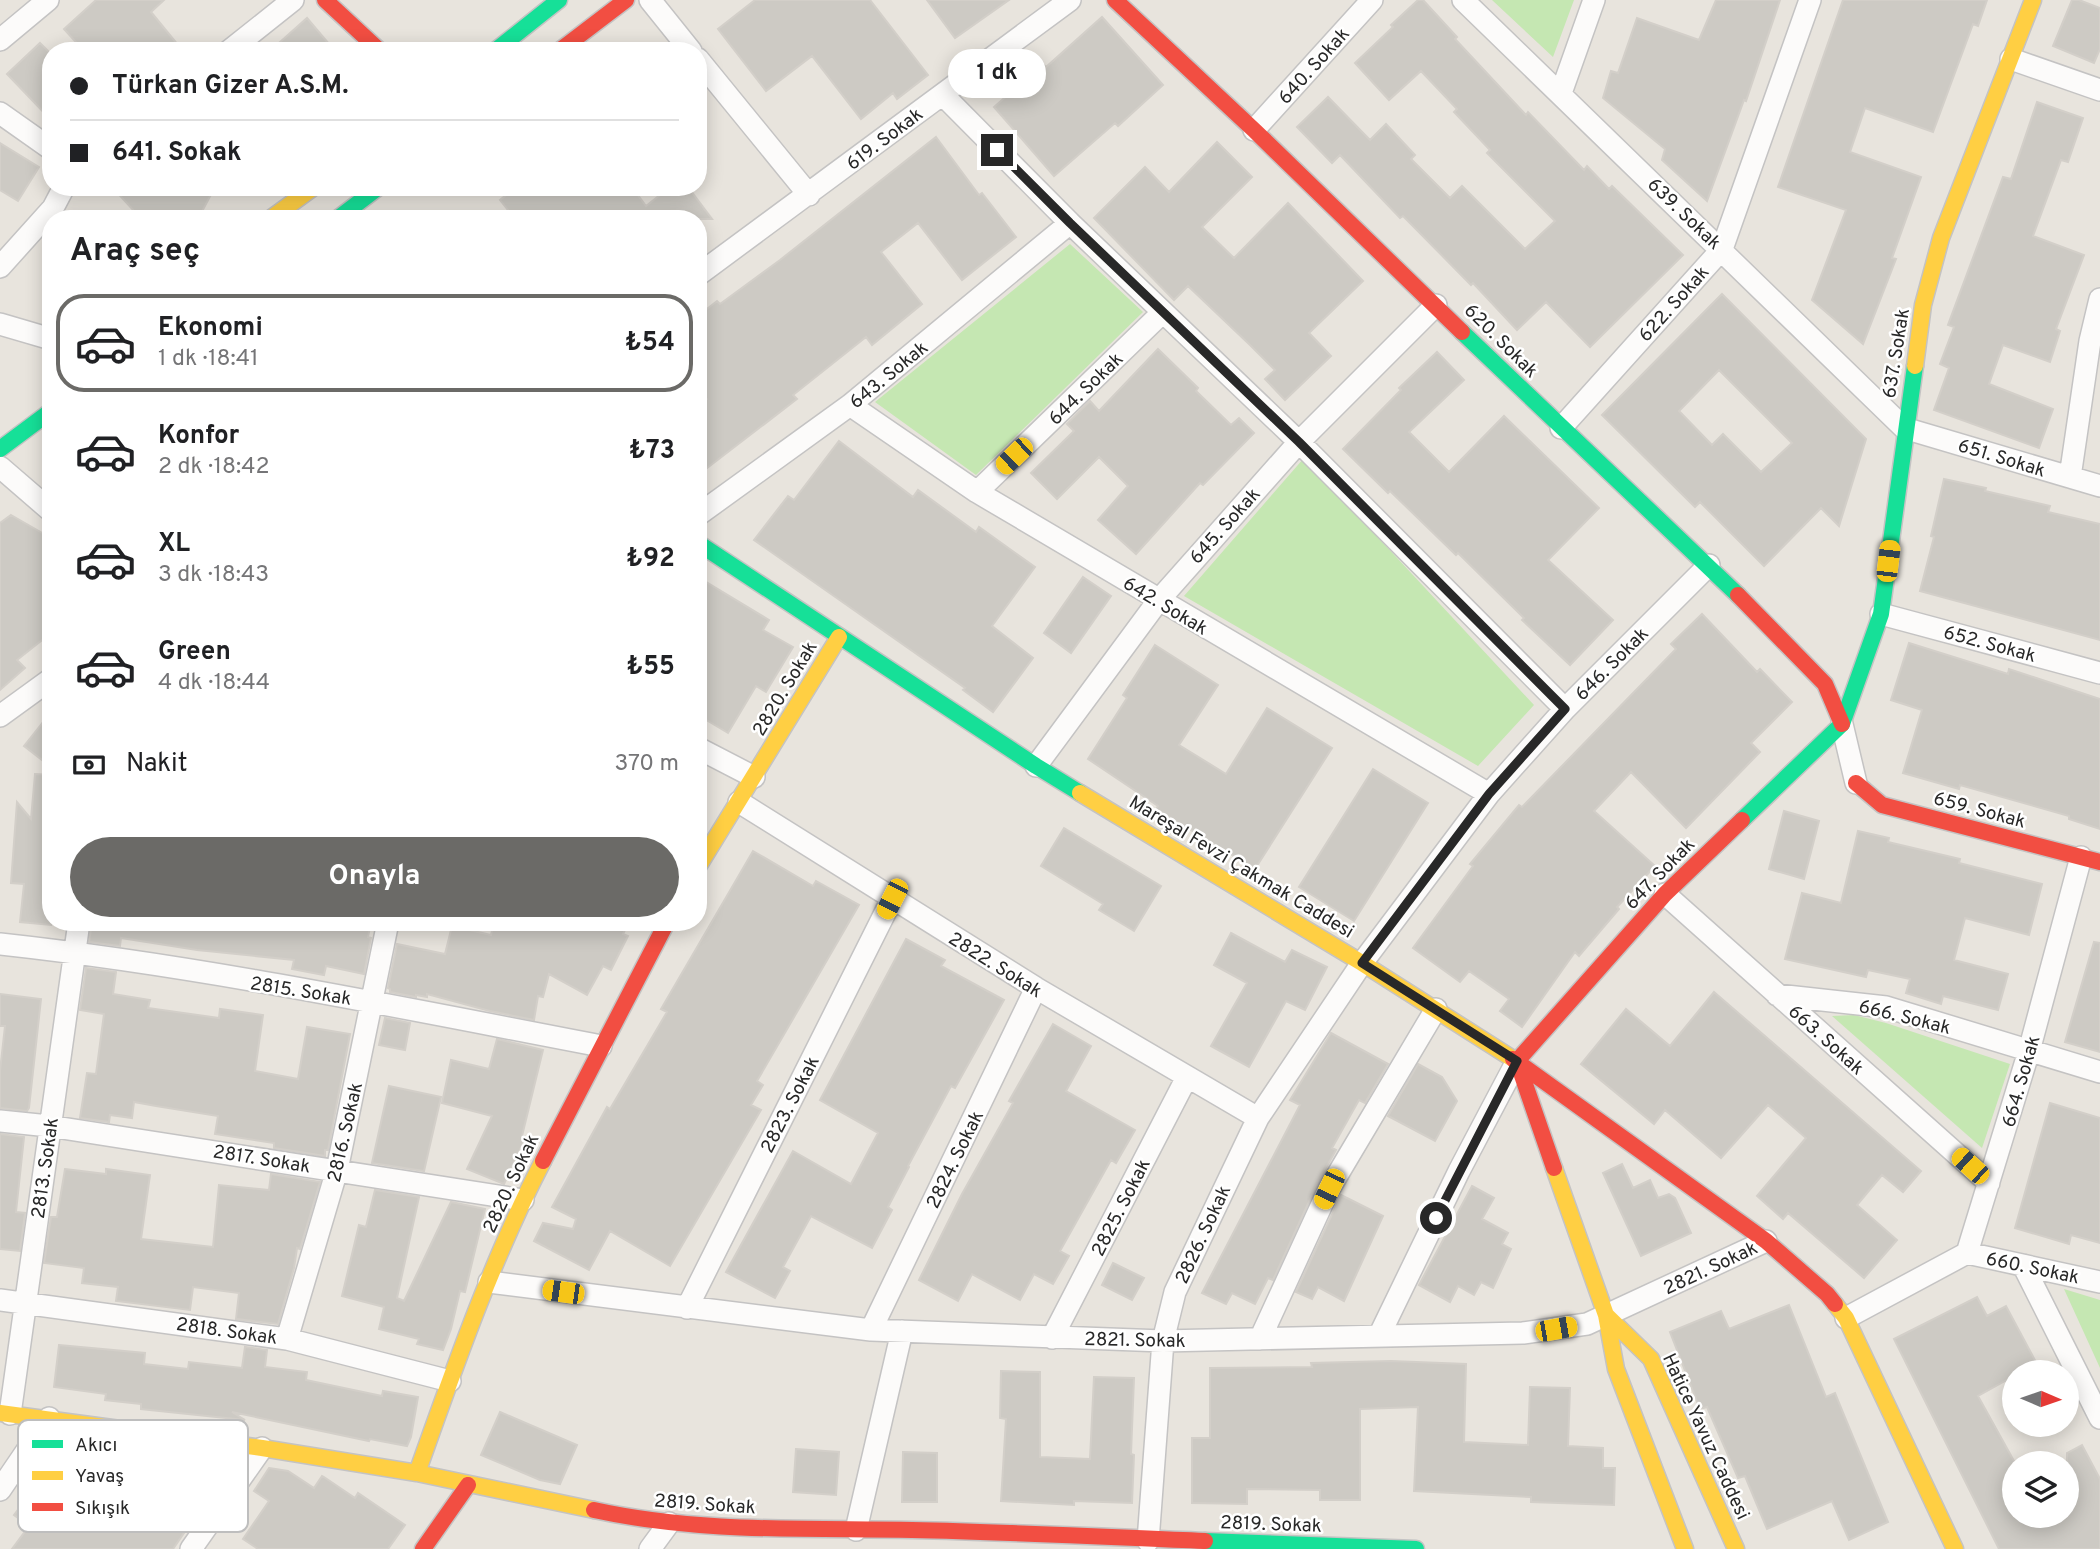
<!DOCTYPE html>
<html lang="tr">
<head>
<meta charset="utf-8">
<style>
	:root { --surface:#fff; --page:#f2f2f2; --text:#202124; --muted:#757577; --line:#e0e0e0; --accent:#6b6a67 }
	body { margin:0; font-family:Overpass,sans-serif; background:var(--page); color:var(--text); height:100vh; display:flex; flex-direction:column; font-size:26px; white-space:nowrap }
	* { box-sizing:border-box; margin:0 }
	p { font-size:23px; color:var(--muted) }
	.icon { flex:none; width:38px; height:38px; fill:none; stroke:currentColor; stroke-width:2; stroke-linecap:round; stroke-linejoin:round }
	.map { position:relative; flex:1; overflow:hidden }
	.drawer { position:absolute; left:42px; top:210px; width:665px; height:721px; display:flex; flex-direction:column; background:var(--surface); border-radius:28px; box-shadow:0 4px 18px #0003 }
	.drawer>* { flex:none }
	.guide { position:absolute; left:42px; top:42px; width:665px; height:154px; border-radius:28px; box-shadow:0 4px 18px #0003; display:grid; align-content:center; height:154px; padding:0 28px; background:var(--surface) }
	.needle { width:46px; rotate:92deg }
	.tools { position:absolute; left:2002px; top:1360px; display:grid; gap:14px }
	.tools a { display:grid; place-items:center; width:77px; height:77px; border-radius:50%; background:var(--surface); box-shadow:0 4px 18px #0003; font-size:35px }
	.end { position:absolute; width:32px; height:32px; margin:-16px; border:9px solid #282828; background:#fff; box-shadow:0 0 0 4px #fff }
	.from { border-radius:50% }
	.bubble { position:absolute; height:49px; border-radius:24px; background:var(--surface); box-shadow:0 4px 18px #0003; font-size:23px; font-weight:700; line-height:49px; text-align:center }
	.car { position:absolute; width:21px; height:42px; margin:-21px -10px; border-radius:9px; box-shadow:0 0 5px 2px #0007; background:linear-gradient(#f5c518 24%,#345 0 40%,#f5c518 0 76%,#345 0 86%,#f5c518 0) }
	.guide b { display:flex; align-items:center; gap:24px; height:66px; font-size:26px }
	.guide b+b { border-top:2px solid var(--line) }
	.guide i { width:18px; height:18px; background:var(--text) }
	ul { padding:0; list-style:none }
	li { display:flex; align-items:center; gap:21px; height:98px; margin:0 14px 10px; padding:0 14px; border:4px solid transparent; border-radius:28px }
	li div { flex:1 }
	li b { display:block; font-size:26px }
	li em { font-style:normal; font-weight:700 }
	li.selected { border-color:var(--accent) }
	li>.icon { width:63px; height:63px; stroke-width:1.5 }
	h2 { padding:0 28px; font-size:32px; line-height:84px }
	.pay { display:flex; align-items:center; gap:18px; height:77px; padding:0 28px; font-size:26px }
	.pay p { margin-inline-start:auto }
	.action { display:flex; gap:14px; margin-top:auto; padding:14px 28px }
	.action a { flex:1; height:80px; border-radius:42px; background:var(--accent); color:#fff; font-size:28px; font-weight:700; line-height:80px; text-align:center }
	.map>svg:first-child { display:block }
	.green { fill:#c5e7b2 }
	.building { fill:#cdcac4; stroke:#d3cfc9; stroke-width:2; fill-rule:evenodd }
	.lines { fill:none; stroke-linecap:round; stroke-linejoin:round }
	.street-casing { stroke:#c4c3c3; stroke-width:24 }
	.fast-casing { stroke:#c4c3c3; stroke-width:19 }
	.slow-casing { stroke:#c4c3c3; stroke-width:19 }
	.jam-casing { stroke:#c4c3c3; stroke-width:19 }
	.street { stroke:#fcfbfa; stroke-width:21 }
	.fast { stroke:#16e098; stroke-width:16 }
	.slow { stroke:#ffcf43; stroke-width:16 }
	.jam { stroke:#f24e42; stroke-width:16 }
	.route { stroke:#282828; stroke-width:9 }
	.labels { text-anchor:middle; stroke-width:5; stroke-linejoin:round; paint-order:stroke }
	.street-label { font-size:19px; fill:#282828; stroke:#fff }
	.key { fill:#fff; stroke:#bebebe; stroke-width:2 }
	.key-label { font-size:19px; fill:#282828 }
</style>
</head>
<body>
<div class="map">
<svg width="2100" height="1549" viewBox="0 0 2100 1549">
	<rect width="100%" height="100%" fill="#e8e4dd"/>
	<path class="green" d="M1492,0h82l-21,57z
		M1070,244l73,68 -167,163 -101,-73z
		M1304,458l230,247 -56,61 -294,-170z
		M1854,1015l32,8 124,41 -28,84 -150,-132z
		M2064,1289l36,11v68z"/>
	<path class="building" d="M96,0h68l-13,12 32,39h-99l-20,-22z
		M755,0h115l58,75 -31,24 -4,-6 -32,26 -49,-63 -46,35 -48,-62z
		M927,0h82l-54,38z
		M1418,0h5l34,37 -2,2 71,76 2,-3 56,58 3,-4 22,23 3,-3 71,69 -93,92 -44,-45 -29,28 -44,-47 -2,2 -68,-69 -3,2 -60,-63 -8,8 -35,-36 31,-30 42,43 16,-16 29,31 -4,4 39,39 12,-12 63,63 30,-28 -68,-68 3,-3 -36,-38 3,-3 -36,-38 -32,29 -34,-37 38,-36 -2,-2z
		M1716,0h64l-34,101 -2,-1 -37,101 -45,-41 3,-11 -62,-51 8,-27 7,2 19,-55 62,22z
		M1843,0h144l-9,26 -5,-2 -40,108 -68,-24 -15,44 71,25 -29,81 4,1 -33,85 -51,-44 34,-90 -68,-23z
		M2072,0h7l21,8v41l-6,14 -41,-17z
		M1102,17l61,68 -45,41 -3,-3 -61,53 -60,-69 49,-43 3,3z
		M307,18l28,33h-65z
		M40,43l11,11v66l-44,-46z
		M2037,102l46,16 -15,44 -7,-2 -28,76 51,19 -28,74 4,2 -10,31 -47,-17 -14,39 64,25 -14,39 -105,-38 15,-42 -9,-4 14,-37 -6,-2 55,-148 8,2z
		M936,137l43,58 3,-2 34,44 -54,43 -44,-57 -37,29 41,52 -50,41 -6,-8 -73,58 4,4 -99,76v-69l9,-7 -9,-11v-72l19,-15 3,3 60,-44z
		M1217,142l35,35 -50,50 32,31 54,-55 75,78 -54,52 22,23 -46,44 -20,-21 10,-9 -25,-25 -62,-59 -14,14 -80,-82 51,-51 24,25z
		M0,143l39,24 -21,34 -18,-11z
		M112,187h103l-17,32h-49l-15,-8z
		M516,187h116l14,19 24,-19h18l24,32h-197l-15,-19z
		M1722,294l144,145 -27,87 -18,-18 -57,58 -64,-64 -5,5 -93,-92zM1719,370l73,73 -31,29 -38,-38 -11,11 -33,-34z
		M1158,349l40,39 -2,3 35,34 8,-7 15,15 -51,52 -3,-2 -64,71 -38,-34 30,-34 -29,-29 -42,42 -26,-26 43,-42 -7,-7 23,-23 9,10z
		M1437,352l27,28 -55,52 40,40 55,-56 95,92 -51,52 65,60 -43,45 -48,-45 2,-2 -66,-65 -2,2 -66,-64 -2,2 -45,-44 58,-59 -2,-2z
		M839,441l74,56 5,-7 58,42 3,-5 56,40 -43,59 41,32 -40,54 -30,-22 2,-2 -211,-148 34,-44 6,4z
		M1944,479l42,9 -1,3 65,15 -2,6 52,12v116l-180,-49 14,-54 -3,-1z
		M11,515l40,23v95l-34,27 8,8 -25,22v-167z
		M698,577l71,43 -6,10 30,17 -27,45 -10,-6 -28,47 -30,-18z
		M1083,577l28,19 -40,57 -27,-20z
		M1702,614l55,58 3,-3 32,33 -41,41 9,9 -74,76 -55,-56 -37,39 61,55 -38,41 2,2 -40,47 -4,-4 -53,75 -22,-16 9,-12 -40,-28 -9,11 -47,-34 60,-82 -3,-2 49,-59 3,2 154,-158 -5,-5z
		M1909,643l99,31 1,-5 91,30v130l-31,-10v-3l-109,-31 -1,4 -56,-16 19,-63 -31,-10z
		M1155,645l63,40 -39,60 47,29 41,-66 65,40 -77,121 -99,-60 2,-3 -70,-47 39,-61 -4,-3z
		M51,712v55l-27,-21z
		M1373,769l55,34 -74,118 -55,-34z
		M35,774l16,1v150l-31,-3 4,-38 -13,-1 6,-81 14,17z
		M1784,811l35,10 -15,58 -35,-10z
		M1064,828l97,58 -27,45 -35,-21 4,-6 -62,-38z
		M1858,831l31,7 -1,4 72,17 -1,4 83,21 -13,51 -64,-17 -11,42 54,14 -10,36 -55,-14 -2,8 -35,-11 4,-14 -42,-9 -2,7 -81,-18 17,-66 39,10z
		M753,851l60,35 3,-5 43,24 -102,176 6,4 -12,20 10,5 -91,156 -60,-35 -21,39 -55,-29 9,-18 30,6 3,-10 -24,-12 55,-100 3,2 57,-97 -6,-3z
		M92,922h279l-3,15 3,1 -7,36 -38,-8 -2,9 -32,-6 2,-9 -97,-10 -76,-12 -1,8 -31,-4z
		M494,922h135l-6,12 5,2 -17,34 -8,-4 -16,29 -38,-21 -6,23 -5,-1 -4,24 -44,-9 -63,-17v3l-11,-2v2l-26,-5v-3l-2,-1 9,-44 48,10 7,-28 39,9z
		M1231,933l54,29 7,-12 35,17 -22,43 -19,-9 -37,66 -38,-21 36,-63 -33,-18z
		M906,939l39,21 -4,6 63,34 -49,88 -4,-2 -43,80 1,1 -21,40 4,3 -20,38 -61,-32 -28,51 7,4 -15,27 -49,-26 67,-121 58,33 27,-51 -58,-33z
		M2094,942l6,1v109l-35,-10z
		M86,968l30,4 -3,22 37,6 -2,8 71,10 1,-9 43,6 -8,56 43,8 9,-52 43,7 -22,116h-3v6l-51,-8v-5l-59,-9 3,-18 -62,-10 -22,-4 -2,16 -22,-3 -1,7 -29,-4 7,-45 9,1 8,-60 -24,-4z
		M1714,992l207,179 -18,21 -21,-17 -25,30 40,35 -33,38 -76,-65 -5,6 -26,-23 49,-58 -38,-33 -47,53 -56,-48 -11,14 -73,-60 45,-55 44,37z
		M0,994l41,5 -12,109 -2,3 -27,-3v-37l5,-45h-5z
		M385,1018l25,5 -5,27 -26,-5z
		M1053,1024l38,22 -25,45 69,39 -19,33 -5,-3 -51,91 9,5 -16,28 -19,-10 -14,26 -48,-26 -14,27 -39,-21 43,-86 51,-91 -4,-2z
		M1331,1033l57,31 -23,39 -6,-3 -27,48 4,2 -19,34 -44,96 -5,-2 -13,26 -23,-11 -6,11 -24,-11 98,-188 -10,-5z
		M497,1039l46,11 -21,86 4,1 -22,47 -37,-15 25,-53 -50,-13 9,-43 38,9z
		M1418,1064l24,13 15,24 -22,40 -47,-25z
		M389,1086l52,11 -17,74 -52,-8z
		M2050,1103l50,15v125l-29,-8 -2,9 -54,-16z
		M0,1134l24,3 -8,75 9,1 -5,38 -20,-2z
		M1622,1164l11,24 17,-8 8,18 11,-4 6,4 16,35 -50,23 -38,-83z
		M65,1169l41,5v-5l44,6 -9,64 72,8 6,-62 50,5 2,-16 49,8 -20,67 -3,-1 -3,20 -16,56 -42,-5 3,-26 -46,-6 -3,23 -74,-9 2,-14 -36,-4 2,-15 -40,-5 7,-46h6z
		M1472,1186l22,12 -12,21 26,14 -6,11 9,5 -18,39 -12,-6 -7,13 -16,-9 -8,16 -31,-17z
		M375,1190l44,7 -22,101 7,3 47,-99 34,7 -20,83 -5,-1 -9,38 -8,21 -26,-6 2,-5 -40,-10 5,-22 -42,-11 17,-71 7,2z
		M1341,1195l42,21 -39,85 -26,-14 -6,12 -16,-7z
		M1113,1263l31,15 -12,22 -30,-15z
		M1977,1297l10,19 19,-10 31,58 -15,8h-8v4l-36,20 36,65v55h53v-63l15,-8 18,34v70h-101l-105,-210z
		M1789,1305l37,92 9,-4 53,129 -39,18 -17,-39 -65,28 -22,-53 -7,2 -31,-71 -7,2 -30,-77 51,-21 8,18z
		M59,1345l86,8 -1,11 44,5 1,-7 53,6 3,-21 22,3 -2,17 42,5 -1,8 76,16 1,-5 35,6 -7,40 -4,9 -37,-7 -1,2 -137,-29 13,8 -104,-11v-5l-36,-4 1,-6 -52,-7z
		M1391,1361l75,3 -2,78 64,3 2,-58 40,1 -2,58 35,2v20h12l-1,37 -83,-3v-5l-117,-6 4,-84 -58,2v91h-40v-10l-73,-1v15l-55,-1v-65h18v-70l102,-1 -1,-4z
		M1001,1371l39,1v85l50,2 4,-82 40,1 -3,76 3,1 -2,48 -58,-2v4l-73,-4 5,-82 -6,-1z
		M500,1412l77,33 -17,39 -20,-4 -59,-25z
		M76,1446l62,45 24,-34 50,35 -39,57h-161l17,-23 -15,-11 27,-36 8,5z
		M796,1449l43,3 -3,43 -43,-3z
		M903,1452l34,1v49h-35z
		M269,1468l19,3 26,17 8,-12 2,1 31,21 3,-5 47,32 -17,24h-130l-15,-10 26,-38 -15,-10z"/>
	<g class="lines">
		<defs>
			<path id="street" d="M650,0l41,51
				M1463,0l441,428 196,58
				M0,40l48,-40
				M229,51l64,-51
				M698,59l111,136
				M2011,59l89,31
				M1561,93l33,-93
				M943,95l127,128 229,219 266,267
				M0,113l51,36
				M1254,130l118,-130
				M0,267l53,-59 11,-21
				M698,275l372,-275
				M0,324l51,15
				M850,405l127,87 512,302
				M1561,428l161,-179 88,-249
				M0,467l51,44
				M2070,477l20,-136 10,-42
				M977,492l186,-180
				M698,515l152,-110 220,-182
				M1881,614l219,59
				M0,716l51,-37
				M1842,724l14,59
				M698,748l56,29
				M1036,766l122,-165 141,-159 137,-137
				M739,802l297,186 222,130
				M1665,894l324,289
				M0,944c202,22 402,64 601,102
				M1777,995l109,12 214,65
				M0,1121l49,5 474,74
				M1967,1253l133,29
				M2023,1265l77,153
				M489,1282l382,48 292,11 360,-8 64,-9 179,-83
				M0,1300l287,39 163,42
				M687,1308l205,-409
				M1846,1318l121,-65 62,-202 52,-194
				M871,1330l165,-342
				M1379,1336l80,-165 58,-110
				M1052,1338l135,-261
				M287,1339l50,-169 51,-248
				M1260,1339l69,-150 107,-180
				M10,1414l69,-492
				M0,1490l49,-72
				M856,1530l46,-199
				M1148,1541l15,-200 12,-49 83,-174 104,-155 127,-169 76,-85 144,-144
				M191,1549l71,-101
				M650,1549l19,-26"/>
			<path id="fast" d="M495,51l64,-51
				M337,219l42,-32
				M1462,332l276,263
				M0,449l51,-38
				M698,543l338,223 44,27
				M1742,820l100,-96 39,-110 34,-248
				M1205,1541l211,8"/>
			<path id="slow" d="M270,219l44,-32
				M1915,366l8,-61 18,-67 92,-238
				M1080,793l282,170 151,96
				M698,867l141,-230
				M1554,1168l52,147 10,54 69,180
				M1835,1304l11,14 109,231
				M1606,1315l45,44 85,190
				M0,1413l262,35 155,25 177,37
				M417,1473c37,-104 75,-214 126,-312"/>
			<path id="jam" d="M325,0l55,51
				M1115,0l139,130 208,202
				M559,51l67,-51
				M1738,595l87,89 17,40
				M1856,783l26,22 218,57
				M1513,1059l253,182 61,53 8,10
				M543,1161l124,-239
				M1554,1168l-37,-107 148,-167 77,-74
				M594,1510c105,23 212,18 318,20 98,2 195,7 293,11
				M423,1549l45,-64"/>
		</defs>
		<use href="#street" class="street-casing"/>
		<use href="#fast" class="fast-casing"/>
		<use href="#slow" class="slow-casing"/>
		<use href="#jam" class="jam-casing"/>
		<use href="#street" class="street"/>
		<use href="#fast" class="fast"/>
		<use href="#slow" class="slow"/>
		<use href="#jam" class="jam"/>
	</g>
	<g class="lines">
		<path class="route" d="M997,150l73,73 229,219 266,267 -76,85 -127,169 155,98 -81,157"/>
	</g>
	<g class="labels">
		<g class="street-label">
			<text transform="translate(1313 65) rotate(-48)" y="7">640. Sokak</text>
			<text transform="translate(884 138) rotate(-37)" y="7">619. Sokak</text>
			<text transform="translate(1685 213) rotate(44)" y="7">639. Sokak</text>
			<text transform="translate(1673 303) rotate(-48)" y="7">622. Sokak</text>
			<text transform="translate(1502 340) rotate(45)" y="7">620. Sokak</text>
			<text transform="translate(1895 353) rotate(-81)" y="7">637. Sokak</text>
			<text transform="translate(888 374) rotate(-39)" y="7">643. Sokak</text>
			<text transform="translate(1085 388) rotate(-44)" y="7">644. Sokak</text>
			<text transform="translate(2002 457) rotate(17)" y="7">651. Sokak</text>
			<text transform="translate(1224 525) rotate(-48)" y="7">645. Sokak</text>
			<text transform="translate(1166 605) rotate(31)" y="7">642. Sokak</text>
			<text transform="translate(1990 643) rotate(15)" y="7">652. Sokak</text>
			<text transform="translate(1611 663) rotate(-45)" y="7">646. Sokak</text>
			<text transform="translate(784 688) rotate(-59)" y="7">2820. Sokak</text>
			<text transform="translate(1980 809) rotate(15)" y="7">659. Sokak</text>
			<text transform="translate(1242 866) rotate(31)" y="7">Mareşal Fevzi Çakmak Caddesi</text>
			<text transform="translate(1659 873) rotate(-46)" y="7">647. Sokak</text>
			<text transform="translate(996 964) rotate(32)" y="7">2822. Sokak</text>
			<text transform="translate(301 990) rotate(9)" y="7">2815. Sokak</text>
			<text transform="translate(1905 1016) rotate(14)" y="7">666. Sokak</text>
			<text transform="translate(1827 1039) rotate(42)" y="7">663. Sokak</text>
			<text transform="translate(2020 1081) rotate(-74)" y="7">664. Sokak</text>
			<text transform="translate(789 1104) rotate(-63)" y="7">2823. Sokak</text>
			<text transform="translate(344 1132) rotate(-77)" y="7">2816. Sokak</text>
			<text transform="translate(262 1158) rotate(9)" y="7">2817. Sokak</text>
			<text transform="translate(954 1159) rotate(-64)" y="7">2824. Sokak</text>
			<text transform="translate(44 1168) rotate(-82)" y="7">2813. Sokak</text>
			<text transform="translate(510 1183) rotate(-65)" y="7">2820. Sokak</text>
			<text transform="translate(1120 1207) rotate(-63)" y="7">2825. Sokak</text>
			<text transform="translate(1202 1234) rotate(-65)" y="7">2826. Sokak</text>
			<text transform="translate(1710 1267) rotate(-25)" y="7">2821. Sokak</text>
			<text transform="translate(2033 1267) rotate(12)" y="7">660. Sokak</text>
			<text transform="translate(227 1330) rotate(8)" y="7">2818. Sokak</text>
			<text transform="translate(1135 1339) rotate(1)" y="7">2821. Sokak</text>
			<text transform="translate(1707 1436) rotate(65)" y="7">Hatice Yavuz Caddesi</text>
			<text transform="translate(705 1503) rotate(4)" y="7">2819. Sokak</text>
			<text transform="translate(1271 1523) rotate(2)" y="7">2819. Sokak</text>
		</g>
	</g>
	<rect x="18" y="1420" width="230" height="112" rx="10" class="key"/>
	<rect x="32" y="1440" width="31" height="8" fill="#16e098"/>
	<rect x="32" y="1471" width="31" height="9" fill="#ffcf43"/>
	<rect x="32" y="1503" width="31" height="8" fill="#f24e42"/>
	<g class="key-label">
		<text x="75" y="1451">Akıcı</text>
		<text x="75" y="1482">Yavaş</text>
		<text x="75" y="1514">Sıkışık</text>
	</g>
</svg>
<div class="tools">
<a><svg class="needle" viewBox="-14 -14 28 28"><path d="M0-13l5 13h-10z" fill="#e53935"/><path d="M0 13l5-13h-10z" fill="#757577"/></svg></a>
<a><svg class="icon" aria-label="layers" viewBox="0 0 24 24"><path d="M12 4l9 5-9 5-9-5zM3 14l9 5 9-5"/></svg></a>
</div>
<i class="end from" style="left:1436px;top:1218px"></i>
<i class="end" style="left:997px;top:150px"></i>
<div class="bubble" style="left:948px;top:49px;width:98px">1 dk</div>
<i class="car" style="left:1014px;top:456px;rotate:226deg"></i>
<i class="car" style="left:1888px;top:561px;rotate:7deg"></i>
<i class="car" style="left:892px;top:899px;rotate:207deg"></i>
<i class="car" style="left:1970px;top:1166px;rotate:312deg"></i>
<i class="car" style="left:1329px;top:1189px;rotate:205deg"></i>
<i class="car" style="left:563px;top:1292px;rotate:278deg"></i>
<i class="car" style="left:1556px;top:1329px;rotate:80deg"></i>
<div class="guide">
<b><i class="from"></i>Türkan Gizer A.S.M.</b>
<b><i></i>641. Sokak</b>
</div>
<section class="drawer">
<h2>Araç seç</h2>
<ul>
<li class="selected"><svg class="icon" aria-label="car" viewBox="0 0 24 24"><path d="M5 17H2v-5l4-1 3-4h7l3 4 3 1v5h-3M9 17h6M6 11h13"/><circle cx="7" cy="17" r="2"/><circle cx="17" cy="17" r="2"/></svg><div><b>Ekonomi</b><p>1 dk · 18:41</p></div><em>₺54</em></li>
<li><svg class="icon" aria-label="car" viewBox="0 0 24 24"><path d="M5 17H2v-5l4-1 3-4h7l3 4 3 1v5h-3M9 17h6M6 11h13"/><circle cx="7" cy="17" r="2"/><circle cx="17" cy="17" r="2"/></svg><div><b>Konfor</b><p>2 dk · 18:42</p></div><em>₺73</em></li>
<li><svg class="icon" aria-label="car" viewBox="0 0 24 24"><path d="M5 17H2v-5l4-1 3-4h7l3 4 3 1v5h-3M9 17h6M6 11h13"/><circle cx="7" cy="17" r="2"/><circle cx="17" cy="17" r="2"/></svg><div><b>XL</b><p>3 dk · 18:43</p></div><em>₺92</em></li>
<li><svg class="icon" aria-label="car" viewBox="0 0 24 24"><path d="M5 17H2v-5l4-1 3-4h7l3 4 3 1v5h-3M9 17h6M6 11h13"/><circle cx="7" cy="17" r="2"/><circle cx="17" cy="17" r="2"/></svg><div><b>Green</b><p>4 dk · 18:44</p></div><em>₺55</em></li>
</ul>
<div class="pay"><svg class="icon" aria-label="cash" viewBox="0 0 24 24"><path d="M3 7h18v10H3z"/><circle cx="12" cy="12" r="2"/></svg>Nakit<p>370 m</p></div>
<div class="action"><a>Onayla</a></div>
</section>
</div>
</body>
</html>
